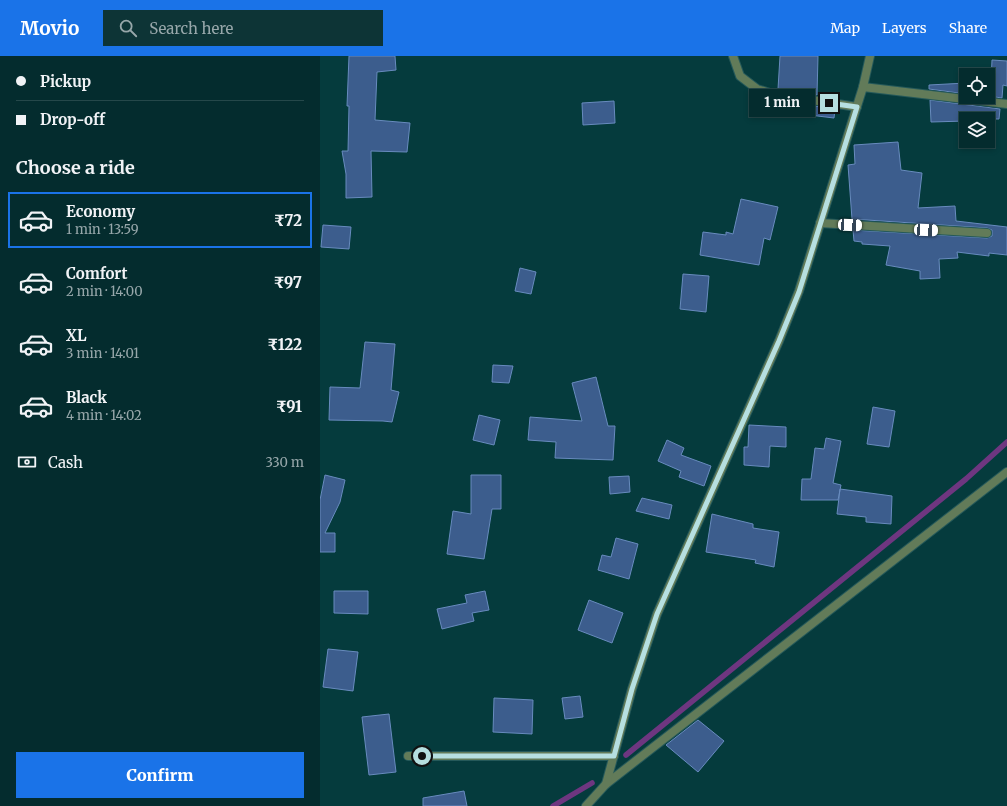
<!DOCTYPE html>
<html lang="en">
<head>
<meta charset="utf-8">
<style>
	:root { --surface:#042c2e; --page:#0d3436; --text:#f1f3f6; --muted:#97a7aa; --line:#25484a; --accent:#1a73e8 }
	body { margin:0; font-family:Merriweather,serif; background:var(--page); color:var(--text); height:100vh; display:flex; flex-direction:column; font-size:15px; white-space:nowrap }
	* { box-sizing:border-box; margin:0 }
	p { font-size:13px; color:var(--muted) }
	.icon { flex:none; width:22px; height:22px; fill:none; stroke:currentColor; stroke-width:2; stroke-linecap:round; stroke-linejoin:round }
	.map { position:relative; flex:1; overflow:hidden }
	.sheet { display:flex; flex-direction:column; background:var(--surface); width:320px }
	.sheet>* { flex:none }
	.hud { display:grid; align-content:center; height:88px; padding:0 16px; background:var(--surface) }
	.tools { position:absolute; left:639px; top:12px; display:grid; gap:8px }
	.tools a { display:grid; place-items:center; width:36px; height:36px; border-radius:0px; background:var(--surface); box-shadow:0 2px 6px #0003,0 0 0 1px var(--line); font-size:20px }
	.end { position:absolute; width:18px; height:18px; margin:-9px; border:5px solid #b6dfe0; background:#111; box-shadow:0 0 0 2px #111 }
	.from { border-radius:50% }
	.bubble { position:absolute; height:28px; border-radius:0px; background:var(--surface); box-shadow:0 2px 6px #0003,0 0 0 1px var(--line); font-size:13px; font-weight:800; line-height:28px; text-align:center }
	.car { position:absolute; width:12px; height:24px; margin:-12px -6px; border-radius:5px; box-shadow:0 0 3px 1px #0007; background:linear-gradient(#fff 24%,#345 0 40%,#fff 0 76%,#345 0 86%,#fff 0) }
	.hud b { display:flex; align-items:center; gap:14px; height:38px; font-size:15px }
	.hud b+b { border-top:1px solid var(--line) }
	.hud i { width:10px; height:10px; background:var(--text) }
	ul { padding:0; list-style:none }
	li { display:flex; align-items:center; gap:12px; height:56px; margin:0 8px 6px; padding:0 8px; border:2px solid transparent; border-radius:0px }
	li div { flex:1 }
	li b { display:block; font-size:15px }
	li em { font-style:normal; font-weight:800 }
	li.on { border-color:var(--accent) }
	li>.icon { width:36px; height:36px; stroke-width:1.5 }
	h2 { padding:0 16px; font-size:18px; line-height:48px }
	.pay { display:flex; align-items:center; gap:10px; height:44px; padding:0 16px; font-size:15px }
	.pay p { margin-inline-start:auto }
	.action { display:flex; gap:8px; margin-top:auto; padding:8px 16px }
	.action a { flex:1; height:46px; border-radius:0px; background:var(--accent); color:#fff; font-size:16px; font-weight:800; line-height:46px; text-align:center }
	header { display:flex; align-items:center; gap:24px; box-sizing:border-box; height:56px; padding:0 20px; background:var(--accent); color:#fff }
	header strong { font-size:19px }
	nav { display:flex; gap:22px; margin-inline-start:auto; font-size:14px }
	.search { width:280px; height:36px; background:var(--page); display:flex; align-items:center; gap:10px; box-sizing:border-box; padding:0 14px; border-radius:0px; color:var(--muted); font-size:15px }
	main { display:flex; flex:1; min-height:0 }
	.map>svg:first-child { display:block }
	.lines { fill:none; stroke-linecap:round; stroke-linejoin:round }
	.stream { stroke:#6e3680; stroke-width:5.5 }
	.building { fill:#3c5d8d; stroke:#688bbe }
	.minor-casing { stroke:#25595a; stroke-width:10 }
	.tertiary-casing { stroke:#25595a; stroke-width:10 }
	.minor { stroke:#627b59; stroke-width:8 }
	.tertiary { stroke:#627b59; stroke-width:8 }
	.route { stroke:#b6dfe0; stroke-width:5 }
</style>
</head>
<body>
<header>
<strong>Movio</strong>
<div class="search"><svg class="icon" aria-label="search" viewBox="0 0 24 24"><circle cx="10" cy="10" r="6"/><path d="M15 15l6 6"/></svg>Search here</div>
<nav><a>Map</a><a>Layers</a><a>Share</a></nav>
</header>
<main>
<section class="sheet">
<div class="hud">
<b><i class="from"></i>Pickup</b>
<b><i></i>Drop-off</b>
</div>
<h2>Choose a ride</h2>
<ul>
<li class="on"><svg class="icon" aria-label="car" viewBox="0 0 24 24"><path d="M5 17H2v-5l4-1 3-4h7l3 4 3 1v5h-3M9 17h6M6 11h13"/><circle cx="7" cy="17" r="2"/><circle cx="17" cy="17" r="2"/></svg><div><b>Economy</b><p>1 min · 13:59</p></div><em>₹72</em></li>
<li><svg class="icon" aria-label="car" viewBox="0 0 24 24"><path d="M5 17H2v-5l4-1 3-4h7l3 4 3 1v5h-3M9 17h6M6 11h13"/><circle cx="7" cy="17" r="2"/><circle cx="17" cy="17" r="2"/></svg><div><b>Comfort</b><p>2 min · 14:00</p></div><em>₹97</em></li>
<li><svg class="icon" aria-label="car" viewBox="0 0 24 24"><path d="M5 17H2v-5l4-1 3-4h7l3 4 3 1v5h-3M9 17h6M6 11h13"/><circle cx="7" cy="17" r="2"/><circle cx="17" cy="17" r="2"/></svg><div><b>XL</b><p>3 min · 14:01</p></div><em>₹122</em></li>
<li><svg class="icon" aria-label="car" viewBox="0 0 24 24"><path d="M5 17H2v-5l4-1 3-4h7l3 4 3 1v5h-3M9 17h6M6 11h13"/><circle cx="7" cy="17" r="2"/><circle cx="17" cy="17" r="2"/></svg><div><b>Black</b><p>4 min · 14:02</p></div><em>₹91</em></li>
</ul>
<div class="pay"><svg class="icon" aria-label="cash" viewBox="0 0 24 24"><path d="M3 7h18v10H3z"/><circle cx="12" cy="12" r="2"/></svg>Cash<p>330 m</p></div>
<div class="action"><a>Confirm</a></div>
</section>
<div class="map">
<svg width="687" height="750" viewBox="0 0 687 750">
	<rect width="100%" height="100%" fill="#053b3d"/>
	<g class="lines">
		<path class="stream" d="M306,699l340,-276 41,-37
			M233,750l39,-23"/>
	</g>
	<path class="building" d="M29,0h46l1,14 -19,2 -2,48 35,3 -3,29 -36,-1 1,46 -26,1v-24l-4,-23h6l1,-45h-2z
		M460,0h38l-1,39 -39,-6z
		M672,4l15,1v25l-4,-1 -1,13 -14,-2v-14l3,-1z
		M646,27v11l-37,-5v-4z
		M454,44l61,9 -1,9 -33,-4 1,-7 -28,-3z
		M610,44l70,9 -1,10h-33v2l-35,1z
		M294,45l1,22 -32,2 -1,-22z
		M578,86l3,28 21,3 -4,35 37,-2 1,15 51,6v28l-18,-2v3l-32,-4 1,6 -19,1 1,19 -20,1v-8l-34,-6 4,-19 -28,-2v-2l-8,-1 -1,-11 134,8 5,-2v-6l-5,-2 -135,-9 -4,-54 7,-1 -1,-19z
		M421,143l37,8 -8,33 -6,-2 -5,27 -59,-10 3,-23 23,3v-3l7,2z
		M3,169l28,2 -2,22 -28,-2z
		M200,212l16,4 -5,22 -16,-3z
		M363,218l26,2 -3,36 -26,-3z
		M45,286l30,2 -4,46 8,2 -7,30 -9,-1 -54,-1 1,-33 30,1z
		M173,309l20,1 -4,17 -17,-1z
		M276,321l12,49h7l-2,34 -58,-2 1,-16 -28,-2 2,-23 52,4 -10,-38z
		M553,351l22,4 -6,36 -22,-3z
		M159,359l21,5 -6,25 -21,-5z
		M429,369l37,2v20l-16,-1 -1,21 -25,-2v-18h4z
		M506,382l15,3 -8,42 8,2 -3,15h-37l1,-21h9l4,-31 9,1z
		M347,384l17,8 -3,7 30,11 -7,20 -25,-9 2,-6 -23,-10z
		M5,419l20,5 -5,22 -15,31h10v19h-15v-52z
		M151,419h30v34h-9l-8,50 -37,-5 6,-43 18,3z
		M309,420l1,16 -20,2 -1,-17z
		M520,433l52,7 -1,28 -25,-2v-5l-29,-3z
		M322,442l30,7 -3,14 -33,-8z
		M392,458l41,10v4l26,4 -5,35 -19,-4 1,-3 -50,-8z
		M296,482l22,6 -9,35 -31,-9 4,-15 9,2z
		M14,535h34v23l-34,-1z
		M165,535l4,19 -17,3 2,8 -32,8 -5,-20 30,-6 -2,-8z
		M269,544l34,13 -11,30 -34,-13z
		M8,593l30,3 -5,39 -30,-4z
		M260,640l3,21 -18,2 -3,-21z
		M174,642l39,2 -1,34 -39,-2z
		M69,658l7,58 -27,3 -7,-58z
		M378,664l26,21 -26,31 -32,-27z
		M144,735l3,15h-44v-8z"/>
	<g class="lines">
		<defs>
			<path id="minor" d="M413,0l7,20 17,13 16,5 84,13
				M543,31l144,17
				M500,167l167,10
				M88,700h206
				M286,728l401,-312"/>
			<path id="tertiary" d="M266,750l20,-22 26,-95 25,-75 122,-273 20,-50 64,-204 7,-31"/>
		</defs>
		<use href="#minor" class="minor-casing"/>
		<use href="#tertiary" class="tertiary-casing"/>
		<use href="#minor" class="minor"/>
		<use href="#tertiary" class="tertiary"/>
	</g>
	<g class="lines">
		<path class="route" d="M102,700h192l18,-67 25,-75 122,-273 20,-49 58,-185 -28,-4"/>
	</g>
</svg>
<div class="tools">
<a><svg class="icon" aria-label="locate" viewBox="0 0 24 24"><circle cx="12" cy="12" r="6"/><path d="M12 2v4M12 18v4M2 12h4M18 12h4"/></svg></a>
<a><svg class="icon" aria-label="layers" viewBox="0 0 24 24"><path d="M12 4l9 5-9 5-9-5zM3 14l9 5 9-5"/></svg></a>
</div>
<i class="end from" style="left:102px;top:700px"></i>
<i class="end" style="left:509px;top:47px"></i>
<div class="bubble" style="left:429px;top:33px;width:66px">1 min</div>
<i class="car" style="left:530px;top:169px;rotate:93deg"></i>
<i class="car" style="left:606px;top:174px;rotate:93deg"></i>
</div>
</main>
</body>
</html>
